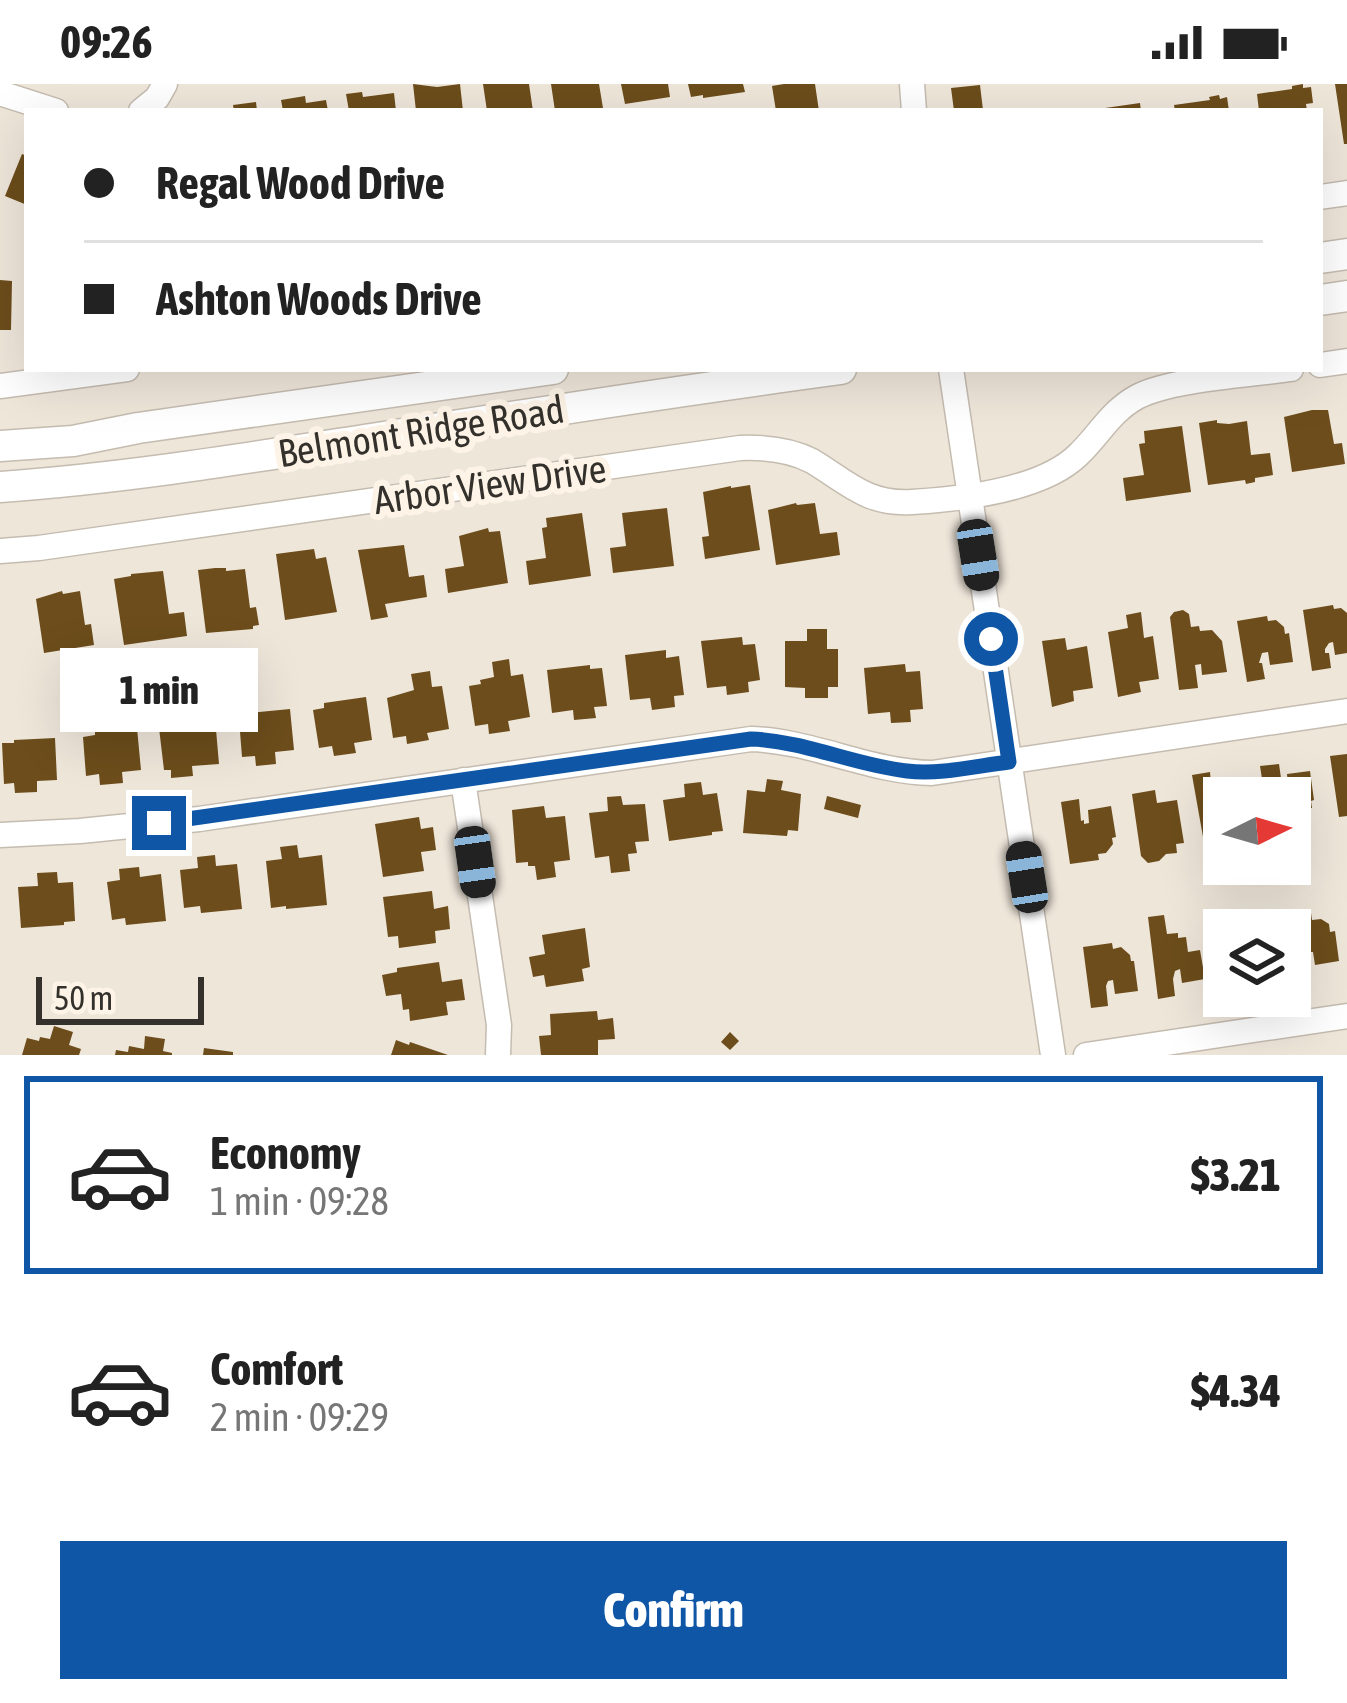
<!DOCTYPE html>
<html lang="en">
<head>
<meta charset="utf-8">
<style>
	:root { --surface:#fff; --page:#f6f6f6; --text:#222; --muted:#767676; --line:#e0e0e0; --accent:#0f57a6 }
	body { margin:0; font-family:"Asap Condensed",sans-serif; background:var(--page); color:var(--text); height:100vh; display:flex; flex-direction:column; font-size:45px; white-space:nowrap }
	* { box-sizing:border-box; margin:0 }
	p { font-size:39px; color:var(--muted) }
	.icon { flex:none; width:66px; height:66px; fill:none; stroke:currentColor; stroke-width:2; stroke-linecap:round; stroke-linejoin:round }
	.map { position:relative; height:971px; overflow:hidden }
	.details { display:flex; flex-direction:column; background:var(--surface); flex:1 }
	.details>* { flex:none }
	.top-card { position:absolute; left:24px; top:24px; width:1299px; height:264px; border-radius:0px; box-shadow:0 12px 48px #0002; display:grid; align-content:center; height:264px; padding:0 60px; background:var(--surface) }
	.needle { width:78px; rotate:85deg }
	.buttons { position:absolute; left:1203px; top:693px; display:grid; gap:24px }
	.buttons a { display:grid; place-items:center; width:108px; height:108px; border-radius:0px; background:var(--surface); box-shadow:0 12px 48px #0002; font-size:60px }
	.scale { position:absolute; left:36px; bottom:30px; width:168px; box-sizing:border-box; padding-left:12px; border:6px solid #34312c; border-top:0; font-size:33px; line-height:42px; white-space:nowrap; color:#34312c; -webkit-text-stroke:9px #fdf4e7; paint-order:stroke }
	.end { position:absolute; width:54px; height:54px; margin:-27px; border:15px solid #0f57a6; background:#fff; box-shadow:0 0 0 6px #fff }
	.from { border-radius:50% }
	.bubble { position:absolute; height:84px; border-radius:0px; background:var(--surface); box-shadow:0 12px 48px #0002; font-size:39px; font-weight:800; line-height:84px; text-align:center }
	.car { position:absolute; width:36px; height:72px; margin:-36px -18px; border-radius:15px; box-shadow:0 0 9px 3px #0007; background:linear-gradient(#222 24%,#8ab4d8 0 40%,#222 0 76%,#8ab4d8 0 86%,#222 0) }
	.top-card b { display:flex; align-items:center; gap:42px; height:114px; font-size:45px }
	.top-card b+b { border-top:3px solid var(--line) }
	.top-card i { width:30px; height:30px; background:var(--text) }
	ul { padding:21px 0 0; list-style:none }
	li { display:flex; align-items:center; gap:36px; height:198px; margin:0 24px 18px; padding:0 36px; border:6px solid transparent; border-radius:0px }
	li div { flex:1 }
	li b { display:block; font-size:45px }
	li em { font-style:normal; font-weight:800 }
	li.selected { border-color:var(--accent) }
	li>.icon { width:108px; height:108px; stroke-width:1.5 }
	.button { display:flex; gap:24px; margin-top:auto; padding:24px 60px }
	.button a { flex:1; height:138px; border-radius:0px; background:var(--accent); color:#fff; font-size:48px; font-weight:800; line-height:138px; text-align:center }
	.status { display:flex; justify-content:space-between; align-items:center; height:84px; padding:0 60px; background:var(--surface); direction:ltr }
	.status svg { height:33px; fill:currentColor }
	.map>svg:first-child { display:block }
	.building { fill:#6c4d1b }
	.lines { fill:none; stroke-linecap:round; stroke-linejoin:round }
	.minor-casing { stroke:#c5bcb0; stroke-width:27 }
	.major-casing { stroke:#c5bcb0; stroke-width:33 }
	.minor { stroke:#fff; stroke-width:24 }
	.major { stroke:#fff; stroke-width:30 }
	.route { stroke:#0f57a6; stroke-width:15 }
	.labels { text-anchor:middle; stroke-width:12; stroke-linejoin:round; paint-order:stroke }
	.street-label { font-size:39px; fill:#34312c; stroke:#fdf4e7 }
</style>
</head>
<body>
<div class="status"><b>09:26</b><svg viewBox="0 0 49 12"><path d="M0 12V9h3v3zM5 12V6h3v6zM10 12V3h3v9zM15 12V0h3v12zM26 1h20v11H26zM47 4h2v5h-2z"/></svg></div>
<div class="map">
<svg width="1347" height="971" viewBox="0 0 1347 971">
	<rect width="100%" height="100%" fill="#efe6da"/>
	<path class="building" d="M413,0l24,3 23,-3 3,27h-47z
		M483,0h46l4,27h-46z
		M551,0h48l4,24 -48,3z
		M621,0h47l2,13 -45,7z
		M688,0h55l2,8 -42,6v-3l-12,2z
		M784,0h31l4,27h-43l-4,-25z
		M1303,0v4l8,-1 2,16 -7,1 1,7h-48l-2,-17 35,-5v-3z
		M1335,0h12v60h-3z
		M980,1l3,25 -29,1 -3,-23z
		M362,8l1,5 31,-4 2,18h-47l-3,-17z
		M1219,11l1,4 7,-2 2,14h-54l-1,-6 36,-5 -1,-3z
		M305,12l1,7 20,-3 2,11h-45l-2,-11z
		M256,18l1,9h-23l-1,-6z
		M1140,19l1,8h-36v-3z
		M22,70l5,2v49l-22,-9z
		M0,196l12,1 -1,49h-11z
		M1312,326h16l6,34 8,-1 3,21 -53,8 -8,-55z
		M1217,336v3l12,1 18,-3 4,34 19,-2 3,22 -18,3v4l-9,2 -1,-4 -37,5 -9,-62z
		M1182,342l9,66 -65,9 -3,-23 21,-3 -5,-31 6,-1 -1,-12z
		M750,401l10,65 -55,9 -3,-22 7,-1 -6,-44 28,-6v2z
		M796,419l1,2 18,-2 5,31 17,-2 3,23 -64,10 -8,-55z
		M667,424l7,58 -61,7 -3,-25 16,-2 -4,-33z
		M582,429l9,63 -62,9 -3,-24 20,-3 -4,-30 5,-1 -1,-9z
		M488,444l1,4 11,-1 8,52 -60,10 -3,-24 19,-3 -5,-30z
		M404,461l5,32 15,-2 3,22 -42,7 3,13 -17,3 -13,-70z
		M314,465l2,10 10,-2 11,55 -52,8 -9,-66z
		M215,484h11v3l19,-2 5,39 6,-1 3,18 -6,1v3l-47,4 -8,-63z
		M163,487l6,43 15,-2 3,24 -63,9 -10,-66 17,-3v-2z
		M62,507l1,3 17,-3 5,34 6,-1 3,21 -50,8 -8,-54z
		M1333,521l1,4 7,-1 6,5v40l-12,2 -2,-13 -4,1 -4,6v4h4l2,15 -19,3 -9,-61z
		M1183,526l6,4 2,13 8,-1 1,5 12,-1 10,11 5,31 -25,3 -1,-11 -6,1 3,23 -19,2 -9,-73 4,-5z
		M1141,528l3,26 9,-2 6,43 -20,3 2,10 -23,5 -10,-65 20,-4 -2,-13z
		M1267,532l1,5 8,-1 8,7 1,7 4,-1 4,29 -23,3 -2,-13 -6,1 -3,10h3l3,16 -18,3 -10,-61z
		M807,545h20v20h11v38h-10v11h-23v-10l-20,-1v-46h22z
		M742,553l1,8 12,-1 5,36 -12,2 1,10 -22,3 -1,-9 -19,2 -6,-47z
		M1065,554l2,12 20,-4 6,42 -20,3 1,10 -22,6 -10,-66z
		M666,566v8l13,-2 5,39 -10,1 1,11 -23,3 -2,-12 -20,2 -5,-45z
		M509,575l2,17 12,-2 7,43 -22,4 2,10 -21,3 -1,-10 -13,2 -6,-40 12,-2 -1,-4 14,-3 -2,-15z
		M905,580l1,8 14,-1 3,38 -13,1 1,12 -20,1 -1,-11 -22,2 -4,-46z
		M590,581v4l12,-1 5,38 -13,1 2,11 -22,2 -1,-10 -21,3 -5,-43z
		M430,587l2,16 10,-1 7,43 -22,4 2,7 -22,4 -1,-8 -13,2 -6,-40 27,-8 -3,-16z
		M366,613l6,43 -18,3 2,10 -22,3 -2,-10 -13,2 -6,-38 11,-2v-5z
		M290,625l4,41 -19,2 1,12 -20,2 -1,-10 -13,1 -3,-38 10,-1 -1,-5z
		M215,634l4,46 -27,2 1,10 -22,2v-8h-7l-5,-42 13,-1v-4z
		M137,644l4,42 -19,2 1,11 -23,2 -1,-11 -13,2 -3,-39 12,-2v-3z
		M55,654l2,42 -20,1v11l-22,1 -1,-10 -10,1 -2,-41h12v-3z
		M1347,670v62l-8,1 -9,-61z
		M1279,680l2,14 -4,1 1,5 4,-1 1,4 5,-1 -1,-12 23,-3 4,29 -3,1 1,7 -9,1 1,8 -7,1 1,6 -8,2v-28h-25l-5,-32z
		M1210,688l2,23 10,2 -2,-13 24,-4 3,18h-23v36l-21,3 -11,-62z
		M767,695l16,2 -2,9 20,4 -3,37 -10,-1 -1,6 -44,-3 4,-43 18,2z
		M701,698l2,13 14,-2 6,38 -11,1v3l-43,6 -6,-41 22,-3 -1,-13z
		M1155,706l2,13 20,-3 7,43 -8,1 1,9 -11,1 -7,7 -11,2 -7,-7 -9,-62z
		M621,712l2,9 22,-1 4,37 -14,1 2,11 -9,1 2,17 -19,2 -2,-17 -14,2 -6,-45 19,-2 -1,-14z
		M827,712l34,9 -3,13 -34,-9z
		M1079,715l2,22 3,-1v4l5,-1 -1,-13 23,-4 5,31 -4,1 1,6 -7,9 -8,1 1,6 -29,4 -9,-62z
		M544,722l2,12 19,-2 5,44 -16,2 2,15 -19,3 -2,-14h-7v-4l-12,1 -4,-53z
		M419,733l2,12 12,-2 3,23 -15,2 3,19 -41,6 -8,-53z
		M297,761l2,13 23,-3 5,50 -41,4v-3l-15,2 -5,-47 16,-2 -2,-12z
		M215,771l1,11 21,-2 5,45 -41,4 -1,-7 -16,2 -4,-38 18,-2 -1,-11z
		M139,783l1,10 21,-3 5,47 -40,4 -1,-7 -13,2 -5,-38 13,-2 -1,-11z
		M57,788l1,11 15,-1 2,39 -11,1v3l-43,3 -3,-41 20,-1 -1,-13z
		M432,807l2,18 14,-3 2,23 -15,2 1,12 -37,5 -1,-12 -10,1 -5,-40z
		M1311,829l1,7 9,-1 8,5 1,8 5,-1 4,30 -24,4 -2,-13h-5l1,24 -18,3 -1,-49h-6l-2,-13z
		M1164,831l3,19 11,-1v5l8,-1 2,15 12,-2 5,29 -23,4 -2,-14 -5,2 -2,8 2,17 -17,3 -10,-82z
		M1235,834l9,6 1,6h-21v20h-2l-4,-22 8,-9z
		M585,844l5,39 -8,2 2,12 -38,6 -2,-12 -11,2 -4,-20 16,-3 -3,-19z
		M1112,859l1,6 8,-2 9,8 1,6h3l4,30 -23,3 -2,-14 -5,1 -2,5 2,20 -17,2 -8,-61z
		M439,878l3,20 20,-3 3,21 -19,2 2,13 -38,6 -1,-12 -6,1 -2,-16 -15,2 -4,-21 15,-3v-4z
		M597,927l1,9 15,-2 2,21 -17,1v15h-57l-2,-19 12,-1 -1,-21z
		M54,942l19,6 -4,13 12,4 -2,6h-57l5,-17 12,3 1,-4 10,2z
		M730,948l9,9 -9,9 -9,-8z
		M145,952l20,3 -2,12 9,2v2h-57l1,-5 12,2 1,-6 15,3z
		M396,956l13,5 1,-3 38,13h-57z
		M204,964l29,4v3h-30z"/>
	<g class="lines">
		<defs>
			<path id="minor" d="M912,0l2,27
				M0,5l3,5 53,17
				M141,27l16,-13 8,-14
				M1320,113l27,-4
				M1320,281l27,-4
				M951,285l102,686
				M0,302l127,-17
				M0,467l39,-3 701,-100c25,-1 49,1 72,13 35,21 55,44 100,41 50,-3 130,-12 166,-47 21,-20 33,-44 59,-58 33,-18 114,-22 154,-28
				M463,696l36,245 -1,30
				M0,751l80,-4 119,-12 552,-80c62,2 119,33 181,34l415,-62
				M1086,971l261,-39"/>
			<path id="major" d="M1320,174l27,-4
				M1320,216l27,-4
				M0,362l73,-5 65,-13 415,-59
				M0,403c125,-9 248,-29 371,-48 157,-25 313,-49 470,-70"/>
		</defs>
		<use href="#minor" class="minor-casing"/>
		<use href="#major" class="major-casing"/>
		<use href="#minor" class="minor"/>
		<use href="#major" class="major"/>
	</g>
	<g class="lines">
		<path class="route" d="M159,739l592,-84c54,2 103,26 156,32 33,4 69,-5 102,-9l-18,-123"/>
	</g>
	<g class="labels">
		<g class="street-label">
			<text transform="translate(421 347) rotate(-9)" y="14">Belmont Ridge Road</text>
			<text transform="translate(490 400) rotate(-8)" y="14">Arbor View Drive</text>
		</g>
	</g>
</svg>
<div class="buttons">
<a><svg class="needle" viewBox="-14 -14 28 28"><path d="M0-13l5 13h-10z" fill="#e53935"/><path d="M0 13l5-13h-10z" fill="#767676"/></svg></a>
<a><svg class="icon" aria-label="layers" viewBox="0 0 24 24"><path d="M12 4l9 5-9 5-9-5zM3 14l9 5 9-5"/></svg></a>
</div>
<div class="scale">50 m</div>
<i class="end from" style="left:991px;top:555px"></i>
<i class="end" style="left:159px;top:739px"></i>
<div class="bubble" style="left:60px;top:564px;width:198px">1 min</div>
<i class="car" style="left:978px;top:471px;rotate:171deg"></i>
<i class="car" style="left:475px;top:778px;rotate:172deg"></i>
<i class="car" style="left:1027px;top:793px;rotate:351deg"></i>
<div class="top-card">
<b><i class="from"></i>Regal Wood Drive</b>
<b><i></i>Ashton Woods Drive</b>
</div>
</div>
<section class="details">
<ul>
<li class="selected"><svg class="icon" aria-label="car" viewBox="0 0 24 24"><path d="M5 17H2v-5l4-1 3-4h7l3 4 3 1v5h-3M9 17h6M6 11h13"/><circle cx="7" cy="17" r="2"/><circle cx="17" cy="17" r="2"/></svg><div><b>Economy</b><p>1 min · 09:28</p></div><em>$3.21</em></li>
<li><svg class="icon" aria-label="car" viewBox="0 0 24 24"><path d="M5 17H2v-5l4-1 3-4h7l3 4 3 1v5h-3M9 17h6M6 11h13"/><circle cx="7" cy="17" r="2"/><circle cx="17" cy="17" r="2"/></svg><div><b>Comfort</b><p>2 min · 09:29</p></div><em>$4.34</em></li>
</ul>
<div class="button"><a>Confirm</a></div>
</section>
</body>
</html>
